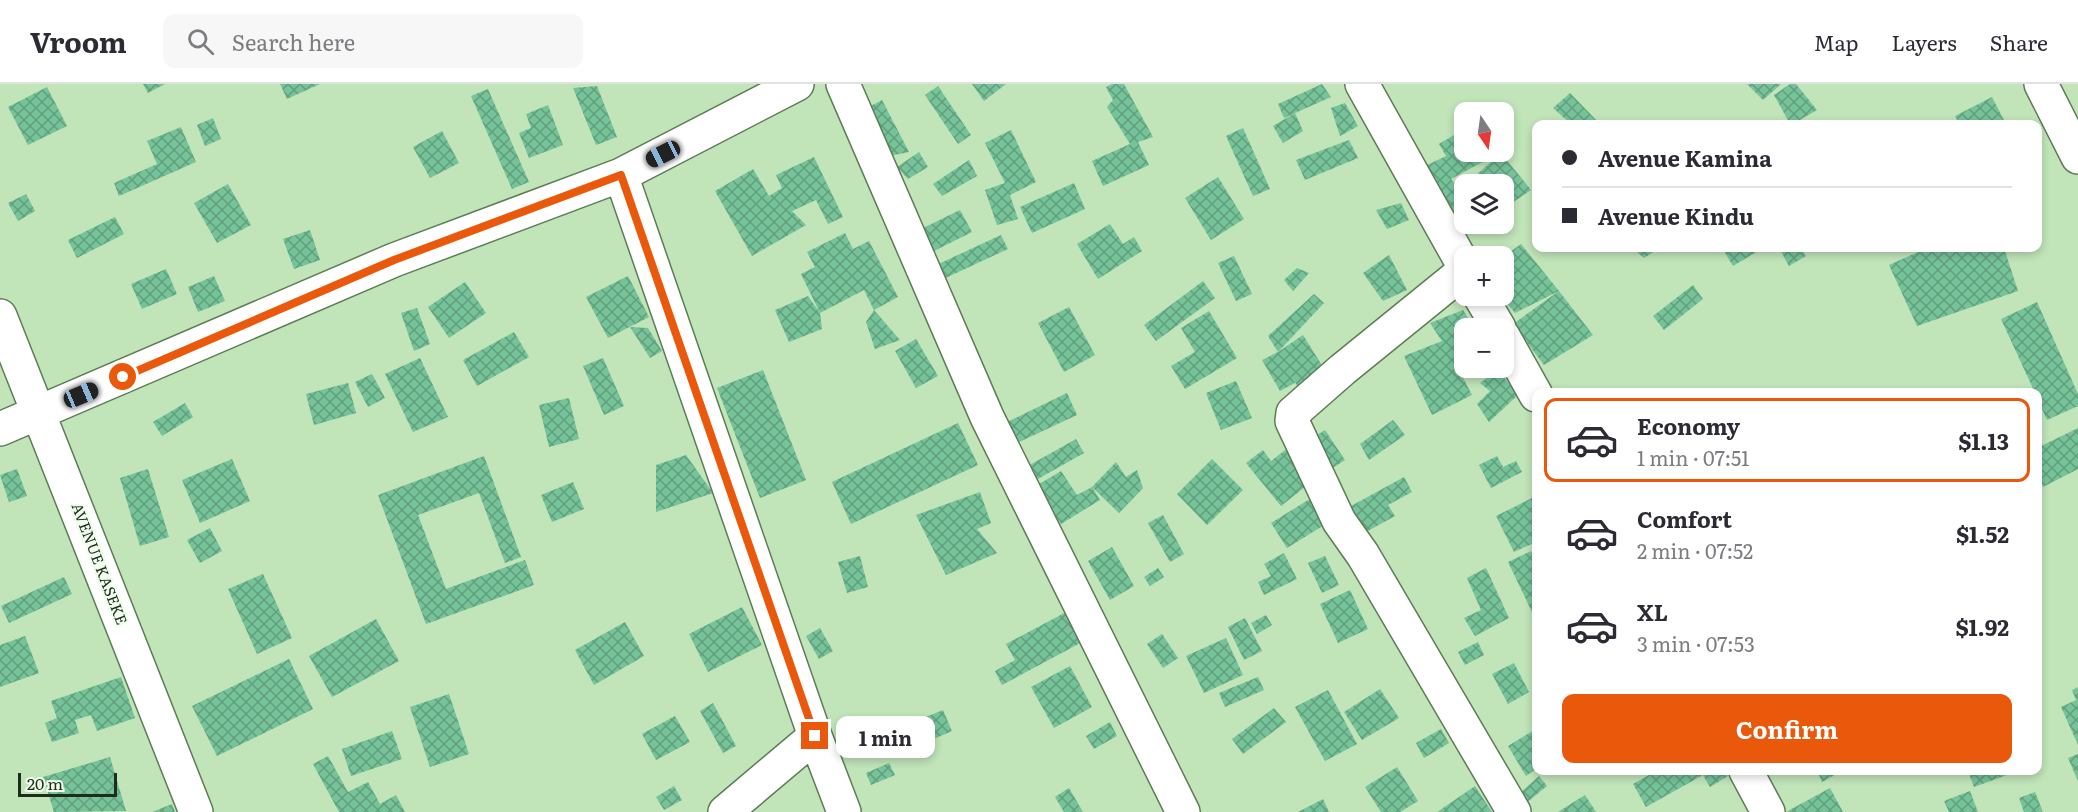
<!DOCTYPE html>
<html lang="en">
<head>
<meta charset="utf-8">
<style>
	:root { --surface:#fff; --page:#f7f7f7; --text:#2b2b33; --muted:#7c7c81; --line:#e1e1e2; --accent:#ea580c }
	body { margin:0; font-family:Literata,serif; background:var(--page); color:var(--text); height:100vh; display:flex; flex-direction:column; font-size:22px; white-space:nowrap }
	* { box-sizing:border-box; margin:0 }
	p { font-size:20px; color:var(--muted) }
	.icon { flex:none; width:33px; height:33px; fill:none; stroke:currentColor; stroke-width:2; stroke-linecap:round; stroke-linejoin:round }
	.map { position:relative; flex:1; overflow:hidden }
	.drawer { position:absolute; left:1532px; top:304px; width:510px; height:387px; display:flex; flex-direction:column; background:var(--surface); border-radius:12px; box-shadow:0 3px 9px #0003 }
	.drawer>* { flex:none }
	.top-card { position:absolute; left:1532px; top:36px; width:510px; height:132px; border-radius:12px; box-shadow:0 3px 9px #0003; display:grid; align-content:center; height:132px; padding:0 30px; background:var(--surface) }
	.needle { width:39px; rotate:167deg }
	.controls { position:absolute; left:1454px; top:18px; display:grid; gap:12px }
	.controls a { display:grid; place-items:center; width:60px; height:60px; border-radius:12px; background:var(--surface); box-shadow:0 3px 9px #0003; font-size:30px }
	.scale { position:absolute; left:18px; bottom:15px; width:99px; box-sizing:border-box; padding-left:6px; border:3px solid #1f2c1c; border-top:0; font-size:16px; line-height:21px; white-space:nowrap; color:#1f2c1c; -webkit-text-stroke:4px #f0feed; paint-order:stroke }
	.end { position:absolute; width:27px; height:27px; margin:-14px; border:8px solid #ea580c; background:#fff; box-shadow:0 0 0 3px #fff }
	.from { border-radius:50% }
	.bubble { position:absolute; height:42px; border-radius:12px; background:var(--surface); box-shadow:0 3px 9px #0003; font-size:20px; font-weight:700; line-height:42px; text-align:center }
	.car { position:absolute; width:18px; height:36px; margin:-18px -9px; border-radius:8px; box-shadow:0 0 4px 2px #0007; background:linear-gradient(#222 24%,#8ab4d8 0 40%,#222 0 76%,#8ab4d8 0 86%,#222 0) }
	.top-card b { display:flex; align-items:center; gap:21px; height:57px; font-size:22px }
	.top-card b+b { border-top:2px solid var(--line) }
	.top-card i { width:15px; height:15px; background:var(--text) }
	ul { padding:10px 0 0; list-style:none }
	li { display:flex; align-items:center; gap:18px; height:84px; margin:0 12px 9px; padding:0 18px; border:3px solid transparent; border-radius:12px }
	li div { flex:1 }
	li b { display:block; font-size:22px }
	li em { font-style:normal; font-weight:700 }
	li.selected { border-color:var(--accent) }
	li>.icon { width:54px; height:54px; stroke-width:1.5 }
	.primary-button { display:flex; gap:12px; margin-top:auto; padding:12px 30px }
	.primary-button a { flex:1; height:69px; border-radius:12px; background:var(--accent); color:#fff; font-size:24px; font-weight:700; line-height:69px; text-align:center }
	header { display:flex; align-items:center; gap:36px; box-sizing:border-box; height:84px; padding:0 30px; background:var(--surface); border-bottom:2px solid var(--line) }
	header strong { font-size:28px }
	nav { display:flex; gap:33px; margin-inline-start:auto; font-size:21px }
	.search { width:420px; height:54px; background:var(--page); display:flex; align-items:center; gap:15px; box-sizing:border-box; padding:0 21px; border-radius:12px; color:var(--muted); font-size:22px }
	.map>svg:first-child { display:block }
	.building { fill:url(#building-cross-hatch) }
	.lines { fill:none; stroke-linecap:round; stroke-linejoin:round }
	.minor-casing { stroke:#5d7c56; stroke-width:36 }
	.minor { stroke:#fff; stroke-width:33 }
	.route { stroke:#ea580c; stroke-width:8 }
	.labels { text-anchor:middle; stroke-width:5; stroke-linejoin:round; paint-order:stroke }
	.street-label { font-size:15px; fill:#1f2c1c; stroke:#f0feed }
</style>
</head>
<body>
<header>
<strong>Vroom</strong>
<div class="search"><svg class="icon" aria-label="search" viewBox="0 0 24 24"><circle cx="10" cy="10" r="6"/><path d="M15 15l6 6"/></svg>Search here</div>
<nav><a>Map</a><a>Layers</a><a>Share</a></nav>
</header>
<div class="map">
<svg width="2078" height="728" viewBox="0 0 2078 728">
	<defs>
		<pattern id="building-cross-hatch" width="8" height="8" patternUnits="userSpaceOnUse" patternTransform="scale(1.5)"><rect width="8" height="8" fill="#76c39a"/><path d="M0 0l8 8M0 8l8-8" fill="none" stroke="#609f7d"/></pattern>
	</defs>
	<rect width="100%" height="100%" fill="#c1e4b9"/>
	<path class="building" d="M143,0h22l-17,9z
		M280,0h40l-33,15z
		M972,0h34l-22,17z
		M1112,0h12l29,53 -15,5 11,23 -46,21 -11,-25 38,-17 -23,-37 6,-7 -7,-13z
		M1322,0l9,13 -47,21 -6,-14z
		M1747,0h34l-18,16z
		M1790,0h6l21,26 -24,14h-3l-16,-29z
		M597,2l20,51 -21,8 -23,-57z
		M938,2l33,49 -13,9 -33,-49z
		M47,3l20,39 -39,19 -20,-38z
		M488,5l41,93 -17,7 -41,-93z
		M1570,9l30,31h-29l-18,-16z
		M1992,13l14,27h-47l-4,-8z
		M882,16l27,52 -24,5 -24,-46z
		M1345,19l13,23 -18,10 -9,-28z
		M548,21l15,40 -34,13 -10,-25 12,-5 -5,-14z
		M1295,29l8,18 -20,12 -10,-17z
		M213,34l8,21 -16,7 -8,-21z
		M181,43l15,35 -77,34 -5,-13 43,-19 -10,-23z
		M1243,44l27,61 -17,7 -27,-60z
		M1464,45v23h37l-50,27 13,17v12l-13,7 -26,-49 21,-10 -7,-12z
		M1011,46l25,52 -26,13 8,24 -21,6 -12,-35 20,-7 -20,-40z
		M442,47l17,32 -29,15 -17,-31z
		M1349,56l9,18 -53,22 -9,-20z
		M919,68l9,15 -20,12 -11,-12z
		M1501,69l30,37 -28,19v-25h-37z
		M814,73l29,60 -15,7 -12,-24 -24,11 14,14 -54,31 -37,-65 38,-22 16,27 13,-8 -6,-13z
		M969,76l8,16 -35,20 -9,-12z
		M1218,93l26,42 -33,21 -26,-42z
		M1074,99l11,26 -53,24 -12,-26z
		M228,100l23,41 -34,18 -23,-40z
		M26,110l9,17 -17,10 -10,-18z
		M1401,119l8,17 -22,9 -11,-19z
		M960,126l12,22 -42,21 -11,-23z
		M115,133l9,17 -47,24 -9,-18z
		M1110,140l13,20 11,-7 8,14 -44,28 -21,-35z
		M310,146l10,30 -26,9 -11,-30z
		M845,149l8,16 16,-8 29,56 -24,13 26,30 -25,9 -9,-27 8,-12 -10,-20 -44,23 2,16 -33,13 -14,-32 33,-14 12,17 -19,-39 14,-7 -8,-15z
		M1001,151l7,14 -69,32 -7,-14z
		M1521,160l38,47 34,44 -49,30 -31,-41 46,-33 -44,22 -14,-17h2v-39z
		M1632,164h28l-16,10z
		M1722,164h41l-30,18z
		M1779,164h22l5,8 -17,10z
		M1927,164h77l14,43 -101,35 -28,-61z
		M1389,171l18,35 -24,11 -20,-28z
		M1234,172l18,38 -16,7 -18,-38z
		M1297,184l12,5 -16,18 -9,-11z
		M166,185l11,25 -35,15 -11,-25z
		M214,192l11,25 -27,11 -10,-25z
		M628,192l21,41 -41,21 -22,-41z
		M1203,197l12,17 -59,43 -12,-16z
		M465,198l21,31 -37,25 -21,-31z
		M1693,201l10,14 -39,31 -11,-14z
		M1314,210l10,9 -46,49 25,-17 25,40 -29,14 -8,-14 4,8 -15,8 -18,-31 16,-8 -10,-16z
		M2037,218l41,92v12l-31,14 -10,-22v-5h-2l-34,-74z
		M1069,223l26,48 -31,17 -26,-49z
		M417,224l13,36 -16,7 -13,-38z
		M1463,226l11,18h-10v26l-10,6 18,35 -40,20 -28,-59 38,-15 -12,-18z
		M1209,227l28,47 -52,31 -14,-23 24,-14 -14,-24z
		M630,243l18,1 14,23 -12,7z
		M514,248l15,25 -52,29 -14,-26z
		M916,255l22,37 -22,12 -21,-37z
		M420,274l28,59 -35,15 -28,-58z
		M603,274l21,48 -20,9 -21,-49z
		M763,286l43,110 -46,18 -43,-110z
		M1498,286l20,25 -29,27 -12,-18 13,-13 -10,-8z
		M372,290l13,24 -17,9 -13,-25z
		M1236,297l16,37 -31,12 -15,-37z
		M348,299l8,30 -42,12 -8,-31z
		M1067,309l10,22 -62,29 -10,-21z
		M569,314l10,41 -30,8 -10,-42z
		M185,319l8,14 -31,19 -9,-14z
		M1393,336l12,15 -36,25 -9,-16z
		M958,339l20,42 -127,59 -19,-42z
		M2078,344v41l-35,18 -6,-12v-27z
		M1325,346l20,30 -17,11 -20,-30z
		M1076,355l8,14 -48,27 -8,-14z
		M1289,363l26,32 -34,27 -35,-43 17,-13 8,11z
		M686,371l27,38 -57,19v-47z
		M484,372l37,101 -16,6 -26,-70 -61,22 28,74 79,-29 9,25 -108,39 -48,-129z
		M1497,372l6,11 13,-6 6,11 -31,16 -12,-23z
		M232,375l18,42 -50,22 -18,-43z
		M1212,375l31,31 -36,35 -30,-31z
		M1116,378l10,15 11,-7 6,18 -24,25 -27,-26z
		M17,385l10,27 -18,6 -9,-27z
		M148,385l21,68 -29,9 -20,-68z
		M1061,387l16,24 15,-8 8,13 -39,24 -25,-38z
		M1404,393l8,15 -24,13 7,11 -38,21 -15,-26z
		M573,398l11,27 -32,13 -11,-27z
		M980,408l11,31 -14,6 20,24 -51,22 -30,-60z
		M1536,412v46l-22,10 -18,-36z
		M1313,413l16,25 -42,26 -16,-25z
		M1163,431l21,39 -14,8 -22,-39z
		M210,444l12,23 -22,12 -13,-23z
		M1112,463l22,39 -24,14 -22,-39z
		M1531,467l5,11v54h-2l-26,-54z
		M1284,469l13,26 -33,16 -6,-13 13,-6 -7,-12z
		M860,472l8,31 -21,6 -9,-31z
		M1325,472l14,29 -17,8 -14,-30z
		M1158,484l6,9 -14,9 -6,-9z
		M1486,484l23,50 -34,18 -11,-18 17,-8 -14,-32z
		M263,490l29,64 -35,16 -29,-65z
		M64,493l8,17 -63,29 -8,-17z
		M1350,506l18,39 -30,14 -18,-39z
		M742,523l20,38 -54,27 -19,-38z
		M1068,527l16,30 -82,44 -7,-14 20,-11 -9,-16z
		M1266,531l6,10 -15,9 -6,-11z
		M1245,534l17,33 -18,9 -16,-33z
		M376,535l23,42 -67,36 -23,-41z
		M625,538l19,34 -50,29 -19,-35z
		M820,544l13,23 -14,8 -13,-23z
		M1162,550l16,24 -15,10 -16,-24z
		M25,552l14,37 -39,14v-42z
		M1226,554l17,37 -39,18 -18,-37z
		M1478,558l6,13 -19,10 -7,-13z
		M289,575l24,50 -96,47 -25,-50z
		M1514,579l15,29 -21,12 -16,-30z
		M1070,582l22,41 -38,21 -23,-41z
		M121,593l14,41 -38,13 -6,-16 -16,5 4,13 -27,9 -7,-19 12,-5 -6,-17z
		M1258,593l6,13 -39,17 -6,-14z
		M2078,603v58l-17,-38 15,-7 -4,-10z
		M1380,605l19,29 -37,22 -18,-28z
		M1328,606l29,54 -32,17 -30,-54z
		M449,610l20,60 -39,13 -20,-60z
		M713,619l23,43 -13,7 -23,-42z
		M1274,624l12,14 -43,32 -11,-15z
		M943,626l9,21 -32,14 -9,-22z
		M675,632l15,26 -34,18 -14,-26z
		M1110,638l7,14 -23,13 -8,-13z
		M1441,645l8,14 -25,15 -8,-15z
		M1536,645v40l-10,7 -18,-30z
		M392,647l10,28 -51,17 -9,-27z
		M2078,670v27l-10,-23z
		M328,672l20,36 20,-10 12,22 16,-9 9,17h-66l-26,-48z
		M110,673l16,54 -72,1 -11,-35z
		M889,679l6,12 -24,10 -5,-12z
		M1397,683l21,34 -18,11h-19l-16,-25z
		M1656,687h68l4,5 -18,11 -7,-12 -57,32 -13,-23z
		M1817,687h25l-20,11z
		M1968,687h50l-44,16z
		M1539,692l8,10 -22,18 -7,-9z
		M674,702l8,14 -18,10 -8,-13z
		M1475,702l17,26h-55l3,-2z
		M1069,704l14,24h-19l-9,-15z
		M1830,704l13,24h-57z
		M1970,707l8,21h-29l-5,-11z
		M2035,708l8,20h-19l-5,-14z
		M1585,711l11,17h-38z
		M1323,715l6,13h-31z
		M172,720l3,8h-23z"/>
	<g class="lines">
		<defs>
			<path id="minor" d="M843,0l144,333 196,395
				M1362,0l102,182
				M2041,0l37,73
				M621,91l194,561 29,76
				M1464,187l-122,99 -49,43 -1,8 47,100 24,34 151,257
				M1480,212l19,32
				M0,232l196,496
				M1503,252l33,59
				M0,345l394,-169 227,-85 176,-91
				M1746,687l22,41
				M725,728l90,-76"/>
		</defs>
		<use href="#minor" class="minor-casing"/>
		<use href="#minor" class="minor"/>
	</g>
	<g class="lines">
		<path class="route" d="M123,293l271,-117 227,-85 194,561"/>
	</g>
	<g class="labels">
		<g class="street-label">
			<text transform="translate(99 480) rotate(69)" y="5">AVENUE KASEKE</text>
		</g>
	</g>
</svg>
<div class="controls">
<a><svg class="needle" viewBox="-14 -14 28 28"><path d="M0-13l5 13h-10z" fill="#e53935"/><path d="M0 13l5-13h-10z" fill="#7c7c81"/></svg></a>
<a><svg class="icon" aria-label="layers" viewBox="0 0 24 24"><path d="M12 4l9 5-9 5-9-5zM3 14l9 5 9-5"/></svg></a>
<a>+</a>
<a>−</a>
</div>
<div class="scale">20 m</div>
<i class="end from" style="left:123px;top:293px"></i>
<i class="end" style="left:815px;top:652px"></i>
<div class="bubble" style="left:836px;top:632px;width:99px">1 min</div>
<i class="car" style="left:663px;top:70px;rotate:243deg"></i>
<i class="car" style="left:81px;top:311px;rotate:67deg"></i>
<div class="top-card">
<b><i class="from"></i>Avenue Kamina</b>
<b><i></i>Avenue Kindu</b>
</div>
<section class="drawer">
<ul>
<li class="selected"><svg class="icon" aria-label="car" viewBox="0 0 24 24"><path d="M5 17H2v-5l4-1 3-4h7l3 4 3 1v5h-3M9 17h6M6 11h13"/><circle cx="7" cy="17" r="2"/><circle cx="17" cy="17" r="2"/></svg><div><b>Economy</b><p>1 min · 07:51</p></div><em>$1.13</em></li>
<li><svg class="icon" aria-label="car" viewBox="0 0 24 24"><path d="M5 17H2v-5l4-1 3-4h7l3 4 3 1v5h-3M9 17h6M6 11h13"/><circle cx="7" cy="17" r="2"/><circle cx="17" cy="17" r="2"/></svg><div><b>Comfort</b><p>2 min · 07:52</p></div><em>$1.52</em></li>
<li><svg class="icon" aria-label="car" viewBox="0 0 24 24"><path d="M5 17H2v-5l4-1 3-4h7l3 4 3 1v5h-3M9 17h6M6 11h13"/><circle cx="7" cy="17" r="2"/><circle cx="17" cy="17" r="2"/></svg><div><b>XL</b><p>3 min · 07:53</p></div><em>$1.92</em></li>
</ul>
<div class="primary-button"><a>Confirm</a></div>
</section>
</div>
</body>
</html>
